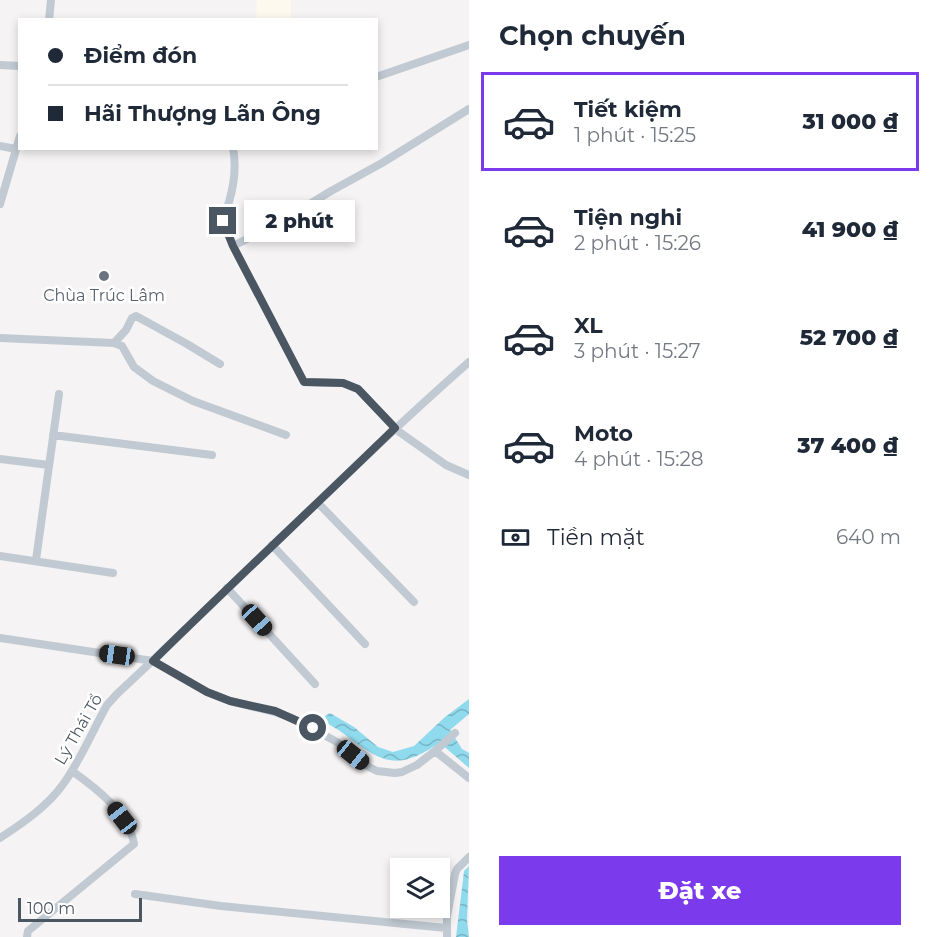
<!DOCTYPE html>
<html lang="vi">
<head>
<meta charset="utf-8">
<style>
	:root { --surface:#fff; --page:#f6f6f7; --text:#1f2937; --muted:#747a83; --line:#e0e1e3; --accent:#7c3aed }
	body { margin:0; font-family:Montserrat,sans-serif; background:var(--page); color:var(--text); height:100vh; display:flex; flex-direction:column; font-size:22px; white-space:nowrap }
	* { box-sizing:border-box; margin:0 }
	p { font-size:20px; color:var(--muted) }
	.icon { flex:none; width:33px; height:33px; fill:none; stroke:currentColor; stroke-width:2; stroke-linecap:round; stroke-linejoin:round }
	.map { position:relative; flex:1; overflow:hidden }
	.drawer { display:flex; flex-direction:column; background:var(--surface); width:462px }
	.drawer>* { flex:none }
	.hud { position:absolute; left:18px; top:18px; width:360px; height:132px; border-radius:0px; box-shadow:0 3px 9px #0003; display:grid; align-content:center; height:132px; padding:0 30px; background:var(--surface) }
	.tools { position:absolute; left:390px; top:858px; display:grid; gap:12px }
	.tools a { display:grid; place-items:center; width:60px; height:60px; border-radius:0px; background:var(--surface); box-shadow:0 3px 9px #0003; font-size:30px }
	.scale { position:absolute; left:18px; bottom:15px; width:124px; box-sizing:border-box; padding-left:6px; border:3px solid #4a5661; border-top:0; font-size:16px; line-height:21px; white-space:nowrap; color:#4a5661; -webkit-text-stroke:4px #fff; paint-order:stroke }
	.end { position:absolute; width:27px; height:27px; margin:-14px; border:8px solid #4a5661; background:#fff; box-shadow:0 0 0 3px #fff }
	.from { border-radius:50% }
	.bubble { position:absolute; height:42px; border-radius:0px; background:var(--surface); box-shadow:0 3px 9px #0003; font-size:20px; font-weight:800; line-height:42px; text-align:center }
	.car { position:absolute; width:18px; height:36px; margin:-18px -9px; border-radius:8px; box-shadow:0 0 4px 2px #0007; background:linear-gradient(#222 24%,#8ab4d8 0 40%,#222 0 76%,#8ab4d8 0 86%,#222 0) }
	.hud b { display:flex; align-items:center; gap:21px; height:57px; font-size:22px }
	.hud b+b { border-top:2px solid var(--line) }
	.hud i { width:15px; height:15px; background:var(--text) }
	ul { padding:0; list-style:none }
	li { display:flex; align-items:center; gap:18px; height:99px; margin:0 12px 9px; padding:0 18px; border:3px solid transparent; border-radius:0px }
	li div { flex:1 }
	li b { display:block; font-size:22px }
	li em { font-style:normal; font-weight:800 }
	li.on { border-color:var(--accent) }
	li>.icon { width:54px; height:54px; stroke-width:1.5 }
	h2 { padding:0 30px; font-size:27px; line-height:72px }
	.pay { display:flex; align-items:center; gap:15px; height:66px; padding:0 30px; font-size:22px }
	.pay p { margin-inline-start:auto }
	.button { display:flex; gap:12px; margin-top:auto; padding:12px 30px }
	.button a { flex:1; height:69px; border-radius:0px; background:var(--accent); color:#fff; font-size:24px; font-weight:800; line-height:69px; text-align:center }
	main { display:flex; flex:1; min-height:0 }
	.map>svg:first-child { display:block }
	.commercial { fill:#fdf9ef }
	.water { fill:url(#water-waves) }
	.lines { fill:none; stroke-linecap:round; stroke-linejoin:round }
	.minor { stroke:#c1cad2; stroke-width:8 }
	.route { stroke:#4a5661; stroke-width:8 }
	.worship-dot { fill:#6b7280; stroke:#fff; stroke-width:2 }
	.labels { text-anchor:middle; stroke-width:5; stroke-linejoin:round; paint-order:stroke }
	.worship-label { font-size:16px; fill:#5b616d; stroke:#fff }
	.street-label { font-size:16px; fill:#4a5661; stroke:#fff }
</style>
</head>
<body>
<main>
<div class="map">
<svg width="469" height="937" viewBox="0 0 469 937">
	<defs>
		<pattern id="water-waves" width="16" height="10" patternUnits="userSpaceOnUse" patternTransform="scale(1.5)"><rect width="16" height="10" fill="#90daee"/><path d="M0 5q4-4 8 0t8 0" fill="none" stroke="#78b4c4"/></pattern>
	</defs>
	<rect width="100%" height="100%" fill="#f5f3f3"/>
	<path class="commercial" d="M257,0h34v19h-35z"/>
	<path class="water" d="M469,699v15l-19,16 12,19 7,4v15l-29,-25c-9,5 -19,12 -29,15 -26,10 -48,-10 -67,-24 -8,-6 -16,-10 -24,-15l10,-6 24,14 24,20 15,5 21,-6 31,-29z
		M469,866l-2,54 2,17h-13l8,-66z"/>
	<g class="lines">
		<path class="minor" d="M49,20l2,-20
			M0,65l20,1
			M376,77l93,-32
			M0,146l16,3
			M233,148c5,25 -2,50 -10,73l10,25 71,136 39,1 15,6 40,42 48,34 23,10
			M0,204l20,-68
			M233,246l46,-23 52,-32 51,-28 87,-54
			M0,338l114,5 8,3 12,21 19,14 40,20 93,34
			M114,343l12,-13 6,-12 4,-2 51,28 33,20
			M53,435l159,20
			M0,459l49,6
			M318,503l96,99
			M272,545l93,99
			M0,556l113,17
			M36,560l23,-166
			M227,588l88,96
			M0,638l153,23 54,31 23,9 45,11 17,6 45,24 32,25 8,4 18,2 7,-1 15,-7 18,-14
			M455,733l-20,18 34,27
			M0,838c23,-15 48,-32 64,-55 17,-24 29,-53 43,-78l10,-11c118,-110 231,-225 352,-332
			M135,894l86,12 225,22
			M27,937l1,-6 106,-87c-5,-31 -38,-56 -62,-73
			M447,937v-21l8,-42 2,-5 12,-12"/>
	</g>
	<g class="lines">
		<path class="route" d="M223,221l10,25 71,136 39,1 15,6 37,39c-80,78 -162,154 -242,233l54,31 23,9 45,10 38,17"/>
	</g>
	<circle class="worship-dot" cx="104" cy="276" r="6"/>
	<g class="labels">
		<g class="worship-label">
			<text x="104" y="301">Chùa Trúc Lâm</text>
		</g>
		<g class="street-label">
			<text transform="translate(78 729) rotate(-60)" y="6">Lý Thái Tổ</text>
		</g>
	</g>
</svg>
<div class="tools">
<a><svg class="icon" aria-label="layers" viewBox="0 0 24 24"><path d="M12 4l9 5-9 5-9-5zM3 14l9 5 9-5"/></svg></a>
</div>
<div class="scale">100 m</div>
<i class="end from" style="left:313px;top:728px"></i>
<i class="end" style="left:223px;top:221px"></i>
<div class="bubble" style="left:244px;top:200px;width:111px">2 phút</div>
<i class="car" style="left:257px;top:620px;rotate:138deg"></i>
<i class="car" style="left:117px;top:655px;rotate:278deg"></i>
<i class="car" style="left:353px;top:755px;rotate:129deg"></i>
<i class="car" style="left:122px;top:818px;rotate:322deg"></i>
<div class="hud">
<b><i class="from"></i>Điểm đón</b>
<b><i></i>Hãi Thượng Lãn Ông</b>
</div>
</div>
<section class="drawer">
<h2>Chọn chuyến</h2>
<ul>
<li class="on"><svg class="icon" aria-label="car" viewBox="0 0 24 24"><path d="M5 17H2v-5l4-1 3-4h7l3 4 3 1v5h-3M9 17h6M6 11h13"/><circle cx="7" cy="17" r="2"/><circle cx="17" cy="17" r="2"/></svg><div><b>Tiết kiệm</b><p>1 phút · 15:25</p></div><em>31 000 ₫</em></li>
<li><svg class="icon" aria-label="car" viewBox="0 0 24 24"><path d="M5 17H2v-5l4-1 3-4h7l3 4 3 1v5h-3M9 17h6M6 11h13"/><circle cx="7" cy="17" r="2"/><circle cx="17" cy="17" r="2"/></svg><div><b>Tiện nghi</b><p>2 phút · 15:26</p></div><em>41 900 ₫</em></li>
<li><svg class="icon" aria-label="car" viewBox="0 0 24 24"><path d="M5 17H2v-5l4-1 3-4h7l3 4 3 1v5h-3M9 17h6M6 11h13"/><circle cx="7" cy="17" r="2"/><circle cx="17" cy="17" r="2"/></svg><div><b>XL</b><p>3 phút · 15:27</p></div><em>52 700 ₫</em></li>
<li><svg class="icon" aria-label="car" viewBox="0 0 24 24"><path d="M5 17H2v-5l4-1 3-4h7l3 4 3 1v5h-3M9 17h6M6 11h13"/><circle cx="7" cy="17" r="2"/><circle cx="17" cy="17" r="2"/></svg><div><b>Moto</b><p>4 phút · 15:28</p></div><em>37 400 ₫</em></li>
</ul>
<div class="pay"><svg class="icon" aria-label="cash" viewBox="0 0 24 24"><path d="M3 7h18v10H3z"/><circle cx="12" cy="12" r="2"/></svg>Tiền mặt<p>640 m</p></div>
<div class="button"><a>Đặt xe</a></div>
</section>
</main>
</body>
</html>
